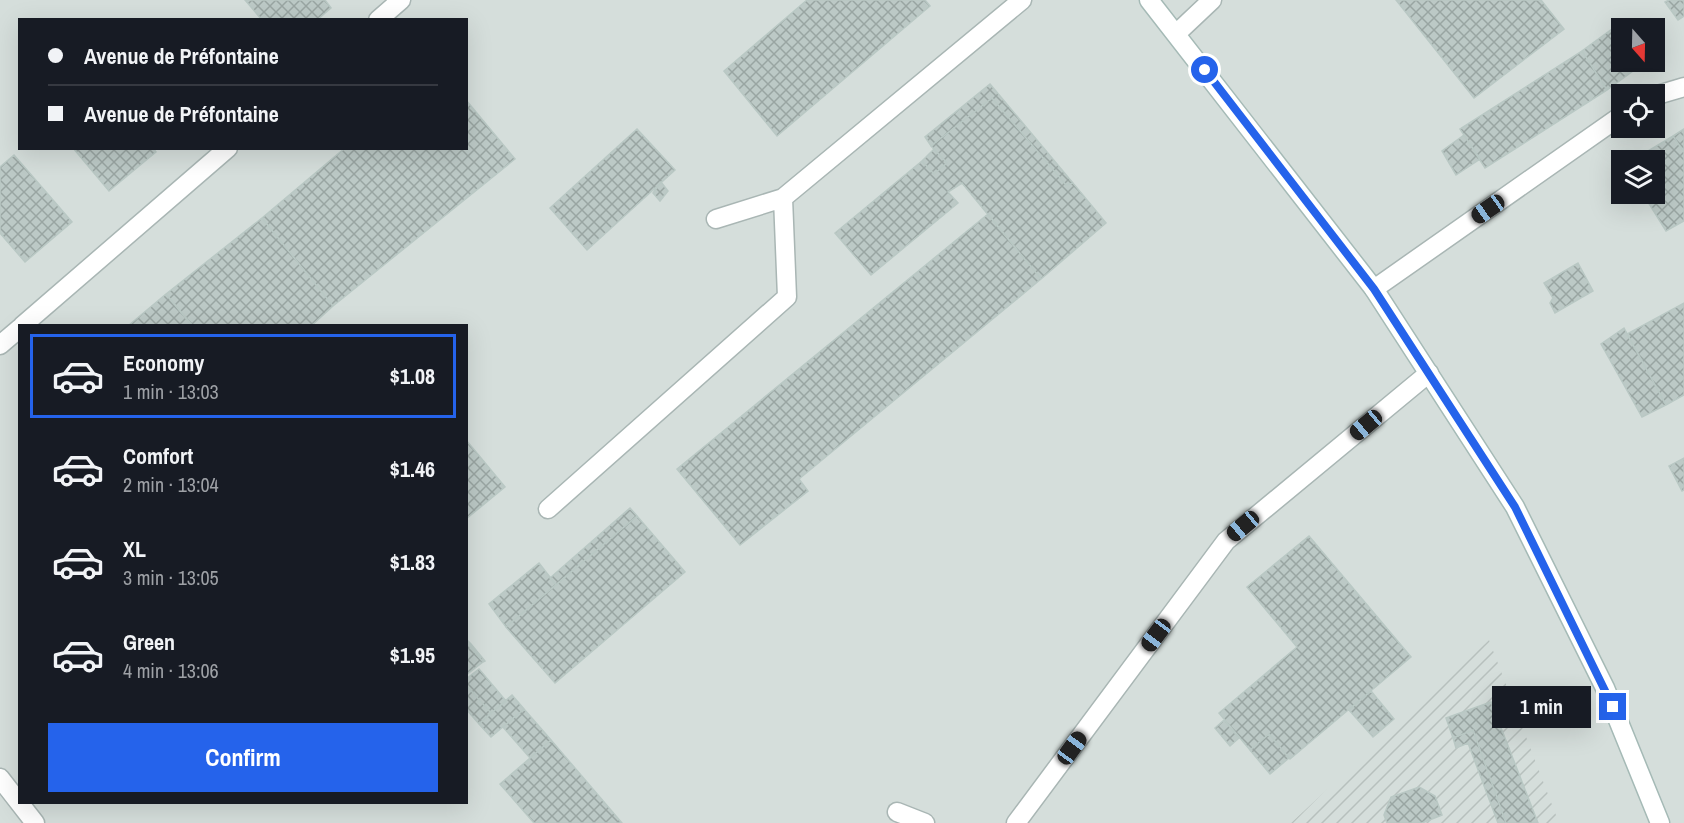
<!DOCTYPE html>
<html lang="en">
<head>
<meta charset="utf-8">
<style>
	:root { --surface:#171b24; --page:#242831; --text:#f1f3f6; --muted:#9ea1a6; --line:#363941; --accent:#2563eb }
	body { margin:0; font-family:"Archivo Narrow",sans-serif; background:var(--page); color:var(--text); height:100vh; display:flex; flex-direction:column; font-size:22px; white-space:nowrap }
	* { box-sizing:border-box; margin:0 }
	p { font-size:20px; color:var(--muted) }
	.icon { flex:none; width:33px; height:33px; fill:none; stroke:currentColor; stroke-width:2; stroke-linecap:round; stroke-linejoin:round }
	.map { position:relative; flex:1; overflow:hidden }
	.panel { position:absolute; left:18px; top:324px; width:450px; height:480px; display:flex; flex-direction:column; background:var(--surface); border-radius:0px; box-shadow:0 6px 24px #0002 }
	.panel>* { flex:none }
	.top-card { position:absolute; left:18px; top:18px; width:450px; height:132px; border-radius:0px; box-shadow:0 6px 24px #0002; display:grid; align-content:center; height:132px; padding:0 30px; background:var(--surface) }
	.needle { width:39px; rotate:160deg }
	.fabs { position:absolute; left:1611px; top:18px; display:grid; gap:12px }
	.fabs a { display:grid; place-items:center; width:54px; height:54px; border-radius:0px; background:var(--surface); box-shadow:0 6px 24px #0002; font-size:30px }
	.end { position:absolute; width:27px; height:27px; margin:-14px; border:8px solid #2563eb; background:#fff; box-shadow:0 0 0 3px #fff }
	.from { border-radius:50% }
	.bubble { position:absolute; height:42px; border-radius:0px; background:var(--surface); box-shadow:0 6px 24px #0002; font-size:20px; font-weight:700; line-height:42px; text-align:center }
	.car { position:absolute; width:18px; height:36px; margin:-18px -9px; border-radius:8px; box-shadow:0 0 4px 2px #0007; background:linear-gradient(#222 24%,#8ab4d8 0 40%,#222 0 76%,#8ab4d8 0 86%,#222 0) }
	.top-card b { display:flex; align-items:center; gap:21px; height:57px; font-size:22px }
	.top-card b+b { border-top:2px solid var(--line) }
	.top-card i { width:15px; height:15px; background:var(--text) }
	ul { padding:10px 0 0; list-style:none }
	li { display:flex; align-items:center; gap:18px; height:84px; margin:0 12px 9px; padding:0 18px; border:3px solid transparent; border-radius:0px }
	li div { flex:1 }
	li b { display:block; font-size:22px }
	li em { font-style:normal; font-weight:700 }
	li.current { border-color:var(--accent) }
	li>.icon { width:54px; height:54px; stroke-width:1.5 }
	.cta { display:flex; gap:12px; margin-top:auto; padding:12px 30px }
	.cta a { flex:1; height:69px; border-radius:0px; background:var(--accent); color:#fff; font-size:24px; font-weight:700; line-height:69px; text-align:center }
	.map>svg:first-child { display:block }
	.built { fill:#d5dedb; fill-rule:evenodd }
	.industrial { fill:url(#industrial-furrows) }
	.building { fill:url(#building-cross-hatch); stroke:#b9c8c4; stroke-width:1.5 }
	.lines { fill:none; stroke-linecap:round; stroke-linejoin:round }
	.service-casing { stroke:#a9b6b4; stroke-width:21 }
	.minor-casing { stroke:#a9b6b4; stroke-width:21 }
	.secondary-casing { stroke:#a5bab6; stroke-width:21 }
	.service { stroke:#fff; stroke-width:18 }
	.minor { stroke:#fff; stroke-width:18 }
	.secondary { stroke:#fff; stroke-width:18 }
	.route { stroke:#2563eb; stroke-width:8 }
</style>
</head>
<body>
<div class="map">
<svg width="1684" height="823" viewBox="0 0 1684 823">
	<defs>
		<pattern id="industrial-furrows" width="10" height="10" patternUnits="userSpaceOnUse" patternTransform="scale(1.5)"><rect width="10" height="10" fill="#d5dedb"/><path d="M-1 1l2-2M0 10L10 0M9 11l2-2" fill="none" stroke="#b7c0bd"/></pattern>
		<pattern id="building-cross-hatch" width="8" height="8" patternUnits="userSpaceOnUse" patternTransform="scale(1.5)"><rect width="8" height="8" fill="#bcc9c6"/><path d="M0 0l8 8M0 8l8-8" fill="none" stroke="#99a5a2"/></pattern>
	</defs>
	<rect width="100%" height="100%" fill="#e6eeec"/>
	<path class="built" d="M0,0h1684v823h-1684zM20,20h446v128h-446zM1622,28h32v34h-32zM1622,94h32v34h-32zM1622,160h32v34h-32zM20,326h446v476h-446z"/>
	<path class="industrial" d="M1489,640l70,183h-268z"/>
	<path class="building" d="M245,0h80l6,8 -14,12h-55z
		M807,0h118l5,6 -153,130 -53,-65z
		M1396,0h145l23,29 -90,69z
		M1669,0h15v16l-6,4 -13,-18z
		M1612,29l10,15v18h11l4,6 -30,22 -25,-39z
		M1582,51l25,39 -122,78 -25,-39z
		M990,84l83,99 -7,2 -74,-87 -61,48 -6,-9z
		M992,98l74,87 7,-2 33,40 -65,56 -79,-96 -14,9 10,11 -87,72 -36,-42 87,-72 12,13 13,-11 -16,-17z
		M466,100l49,59 -182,147 -71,-88 83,-70h121z
		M637,129l38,41 -88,80 -37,-42z
		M1684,129v23l-11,-16z
		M1464,135l16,24 -24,16 -14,-24z
		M1673,136l11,16v69l-18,10 -23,-37h11v-34h-21z
		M73,148h80l3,4 -47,39z
		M934,149l13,14 -13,11 -12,-13z
		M14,155l58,67 -47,40 -25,-29v-66z
		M661,182l7,9 -8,10 -7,-8z
		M988,214l53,65 -242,200 9,12 -68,54 -63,-76z
		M262,218l71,88 -22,20h-118l-27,-32z
		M1578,263l15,28 -38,22 -5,-10 3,-5 -9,-15z
		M166,294l26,32h-64z
		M1684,303v92l-18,10 -39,-71z
		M1624,328l42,77 -24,12 -41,-73z
		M466,440l39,47 -39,32z
		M1684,458v32l-2,1 -13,-25z
		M630,508l7,8 -81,69 -6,-7z
		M637,516l48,56 -130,111 -49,-56z
		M1309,536l102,121 -121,102 -21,-25 -19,16 -31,-37 78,-66 -50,-60z
		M539,563l17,22 -50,42 -17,-23z
		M466,639l5,5 14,17 -2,1z
		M466,642l17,20 -17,13z
		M479,669l27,32 -15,12 -25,-28v-6z
		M466,685l25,28 -12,11 -13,-15z
		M1371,691l23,28 -21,18 -24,-27z
		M512,695l12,14 -33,28 -12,-13z
		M1491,702l47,121h-32l-33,-93 -20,8 -7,-20z
		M524,709l27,31 -21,18 -27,-31z
		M1224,720l15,18 -9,8 -15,-18z
		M1473,730l33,93h-8l-30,-80 -12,5 -3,-10z
		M1269,734l20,24 -19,16 -20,-24z
		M551,740l71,83h-88l-34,-39z
		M1419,787l16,9 7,19 -20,8h-35l-3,-8 7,-18z"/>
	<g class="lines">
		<defs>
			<path id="service" d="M378,20l23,-20
				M1177,33l35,-33
				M1654,96l30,-9
				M716,219l67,-21
				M1374,289l248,-174
				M22,326l206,-178
				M0,345l20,-17
				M548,509l239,-212 -4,-99 239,-198
				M897,812l28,11
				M1016,823l210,-282 203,-168"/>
			<path id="minor" d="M0,778l35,45"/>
			<path id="secondary" d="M1149,0l225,289 141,218 90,181 55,135"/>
		</defs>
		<use href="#service" class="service-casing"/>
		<use href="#minor" class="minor-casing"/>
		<use href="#secondary" class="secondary-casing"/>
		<use href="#service" class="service"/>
		<use href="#minor" class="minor"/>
		<use href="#secondary" class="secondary"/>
	</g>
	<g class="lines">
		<path class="route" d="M1205,70l169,219 141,218 98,200"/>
	</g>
</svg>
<div class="fabs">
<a><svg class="needle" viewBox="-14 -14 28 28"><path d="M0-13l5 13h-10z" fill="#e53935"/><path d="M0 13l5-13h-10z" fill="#9ea1a6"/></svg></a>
<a><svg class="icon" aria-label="locate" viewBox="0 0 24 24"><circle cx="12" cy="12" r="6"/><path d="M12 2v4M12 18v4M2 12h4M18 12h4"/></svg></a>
<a><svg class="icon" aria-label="layers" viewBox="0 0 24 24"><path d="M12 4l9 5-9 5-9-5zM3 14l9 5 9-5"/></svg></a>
</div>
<i class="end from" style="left:1205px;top:70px"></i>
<i class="end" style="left:1613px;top:707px"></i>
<div class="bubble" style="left:1492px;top:686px;width:99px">1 min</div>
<i class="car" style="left:1488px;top:209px;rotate:235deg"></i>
<i class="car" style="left:1366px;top:425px;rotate:230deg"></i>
<i class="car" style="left:1243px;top:526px;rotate:230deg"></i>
<i class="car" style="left:1156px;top:635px;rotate:217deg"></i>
<i class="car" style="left:1072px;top:748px;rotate:36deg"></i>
<div class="top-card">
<b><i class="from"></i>Avenue de Préfontaine</b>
<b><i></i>Avenue de Préfontaine</b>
</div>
<section class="panel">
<ul>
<li class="current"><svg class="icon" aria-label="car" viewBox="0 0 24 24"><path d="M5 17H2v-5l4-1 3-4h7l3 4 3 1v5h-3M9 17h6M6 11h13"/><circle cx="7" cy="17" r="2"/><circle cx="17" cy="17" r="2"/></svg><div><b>Economy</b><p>1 min · 13:03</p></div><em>$1.08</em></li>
<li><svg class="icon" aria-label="car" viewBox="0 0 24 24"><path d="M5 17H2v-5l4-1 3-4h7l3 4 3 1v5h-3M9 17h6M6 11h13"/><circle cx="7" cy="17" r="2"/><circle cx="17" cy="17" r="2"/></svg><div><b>Comfort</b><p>2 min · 13:04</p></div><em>$1.46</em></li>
<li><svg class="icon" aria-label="car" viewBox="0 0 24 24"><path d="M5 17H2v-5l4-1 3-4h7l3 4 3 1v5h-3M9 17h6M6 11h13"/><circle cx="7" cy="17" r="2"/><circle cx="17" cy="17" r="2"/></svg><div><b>XL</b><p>3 min · 13:05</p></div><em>$1.83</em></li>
<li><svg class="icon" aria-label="car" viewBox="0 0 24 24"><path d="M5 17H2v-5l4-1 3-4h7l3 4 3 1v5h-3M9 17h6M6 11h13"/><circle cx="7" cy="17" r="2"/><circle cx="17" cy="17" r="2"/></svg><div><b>Green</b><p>4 min · 13:06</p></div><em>$1.95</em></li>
</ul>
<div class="cta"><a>Confirm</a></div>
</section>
</div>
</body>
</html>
